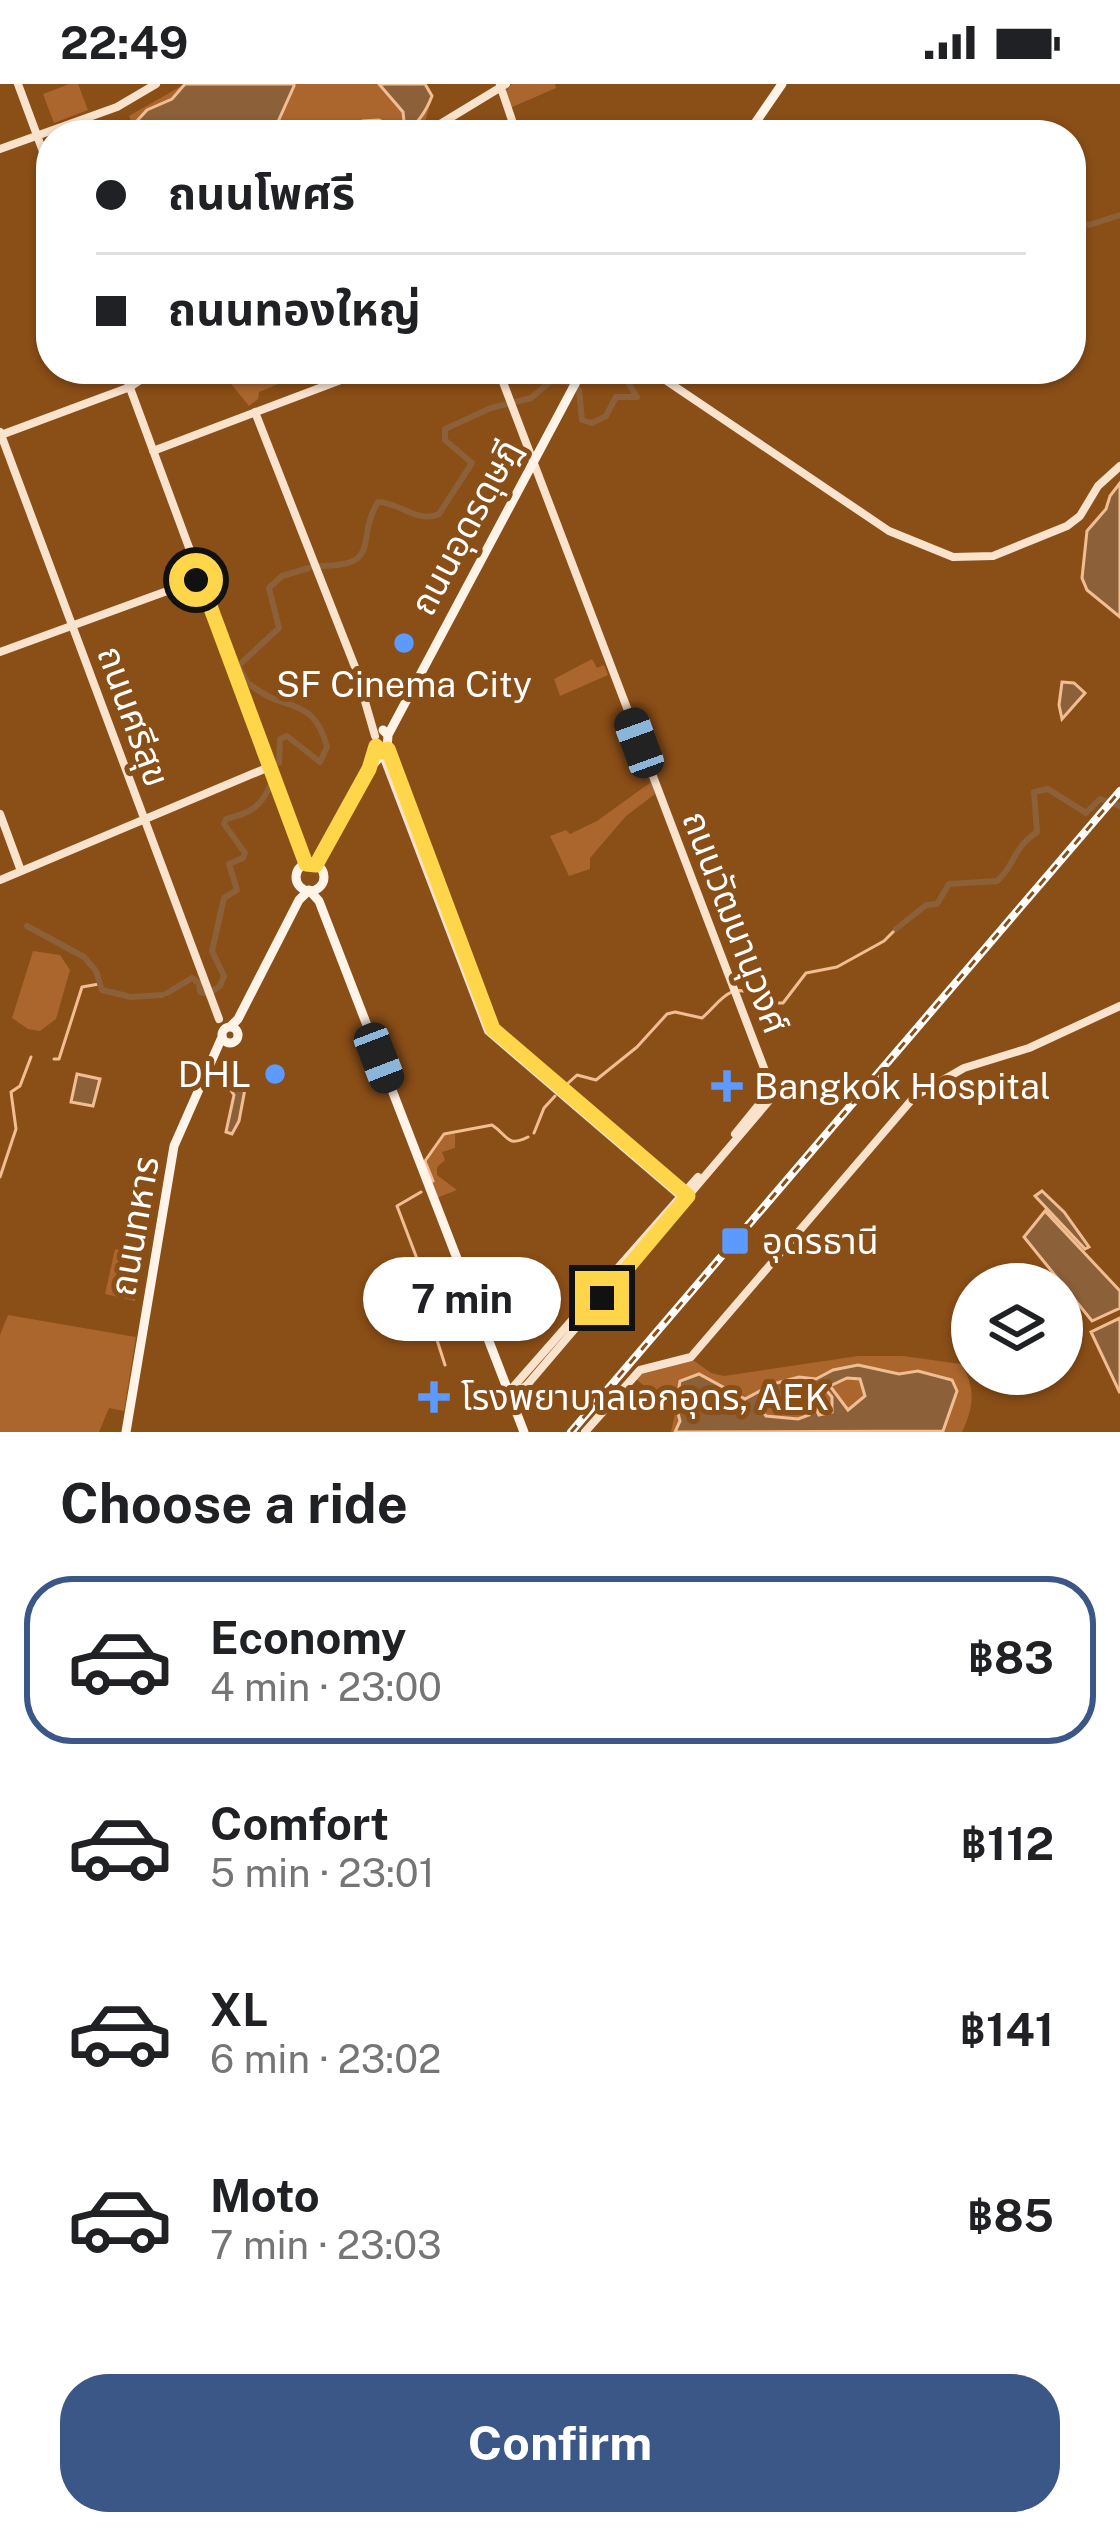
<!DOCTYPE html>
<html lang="en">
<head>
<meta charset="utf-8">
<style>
	:root { --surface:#fff; --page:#f2f2f2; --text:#202124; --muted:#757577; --line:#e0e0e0; --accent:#3b5787 }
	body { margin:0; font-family:"Public Sans","Noto Sans Thai",sans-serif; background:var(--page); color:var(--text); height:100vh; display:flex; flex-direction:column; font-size:45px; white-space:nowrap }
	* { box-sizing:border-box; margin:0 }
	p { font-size:39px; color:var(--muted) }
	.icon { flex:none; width:66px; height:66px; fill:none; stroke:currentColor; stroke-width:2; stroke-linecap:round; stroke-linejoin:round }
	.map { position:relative; height:1348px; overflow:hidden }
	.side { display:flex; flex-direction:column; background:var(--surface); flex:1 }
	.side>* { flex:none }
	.banner { position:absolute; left:36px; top:36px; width:1050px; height:264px; border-radius:48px; box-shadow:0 3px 9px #0004; display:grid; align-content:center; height:264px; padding:0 60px; background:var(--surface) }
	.fabs { position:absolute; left:951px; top:1179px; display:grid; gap:24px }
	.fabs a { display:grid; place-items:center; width:132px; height:132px; border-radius:50%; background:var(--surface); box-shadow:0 3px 9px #0004; font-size:60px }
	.end { position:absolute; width:54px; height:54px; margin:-27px; border:15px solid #ffd54a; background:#111; box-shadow:0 0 0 6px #111 }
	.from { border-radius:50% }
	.bubble { position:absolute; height:84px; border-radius:42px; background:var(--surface); box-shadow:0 3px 9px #0004; font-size:39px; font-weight:700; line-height:84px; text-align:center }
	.car { position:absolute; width:36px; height:72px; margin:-36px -18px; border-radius:15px; box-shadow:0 0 9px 3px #0007; background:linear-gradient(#222 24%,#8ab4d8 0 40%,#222 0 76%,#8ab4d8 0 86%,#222 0) }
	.banner b { display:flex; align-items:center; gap:42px; height:114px; font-size:45px }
	.banner b+b { border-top:3px solid var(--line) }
	.banner i { width:30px; height:30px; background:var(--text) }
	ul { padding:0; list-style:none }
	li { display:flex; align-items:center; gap:36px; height:168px; margin:0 24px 18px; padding:0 36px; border:6px solid transparent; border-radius:48px }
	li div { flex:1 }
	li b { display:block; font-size:45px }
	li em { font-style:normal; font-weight:700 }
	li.active { border-color:var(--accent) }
	li>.icon { width:108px; height:108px; stroke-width:1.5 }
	h2 { padding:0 60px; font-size:54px; line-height:144px }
	.button { display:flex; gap:24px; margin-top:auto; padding:24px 60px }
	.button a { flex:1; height:138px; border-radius:48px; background:var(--accent); color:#fff; font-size:48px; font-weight:700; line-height:138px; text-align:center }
	.status { display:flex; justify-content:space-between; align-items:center; height:84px; padding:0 60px; background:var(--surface); direction:ltr }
	.status svg { height:33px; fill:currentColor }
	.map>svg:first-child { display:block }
	.green { fill:#aa662d }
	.water { fill:#8c6038; stroke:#f1bd92; stroke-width:3; fill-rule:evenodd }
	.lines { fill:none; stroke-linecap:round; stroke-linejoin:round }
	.stream { stroke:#f1bd92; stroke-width:3 }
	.canal { stroke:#8c6038; stroke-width:6 }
	.secondary { stroke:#fae3cd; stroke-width:8 }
	.primary { stroke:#fff4e7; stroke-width:9 }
	.rail-casing { stroke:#fff; stroke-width:8 }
	.rail { stroke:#8a4e17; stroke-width:3; stroke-dasharray:9; stroke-linecap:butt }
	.route { stroke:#ffd54a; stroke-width:15 }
	.poi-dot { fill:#5d9aff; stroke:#8a4e17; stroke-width:4.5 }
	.labels { text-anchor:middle; stroke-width:10; stroke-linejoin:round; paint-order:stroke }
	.street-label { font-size:36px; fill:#fff; stroke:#8a4e17 }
	.poi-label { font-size:36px; fill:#fff; stroke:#8a4e17; text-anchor:start }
</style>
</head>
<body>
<div class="status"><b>22:49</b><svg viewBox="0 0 49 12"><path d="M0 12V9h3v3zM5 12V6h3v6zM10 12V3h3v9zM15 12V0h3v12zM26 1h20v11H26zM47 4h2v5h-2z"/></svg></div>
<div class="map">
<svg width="1120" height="1348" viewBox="0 0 1120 1348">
	<rect width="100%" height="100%" fill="#8a4e17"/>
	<path class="green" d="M69,0h9l10,26 -34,13 -11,-29z
		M185,0h242l5,12 -7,26 -20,13h-268l-8,-19z
		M512,0h43l1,4 -46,20 -5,-16z
		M229,285h83v1l-53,22 -1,7 -9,7 -17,-21z
		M592,575l5,9 7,-3 4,10 -48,21 -6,-17z
		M651,698l4,12 -29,22 -36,42v11l-21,7 -19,-40 16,-6 4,4 27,-13z
		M33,867l27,4 10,15 -14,49 -16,12 -12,-2 -16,-11z
		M455,1050v14l-13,4 3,8 -8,7v8l20,15 -20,8 -10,-37 17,-26z
		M115,1165l30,7 -10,45 -30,-7z
		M8,1231l128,22 -12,74 -15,-3 -10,24h-99v-97z
		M858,1272h45l58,8c15,23 13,43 1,68h-291l4,-19 -40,-35 8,-7 50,-11 18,13 13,3z"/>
	<path class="water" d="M185,0h109v2l-22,49h-134l-2,-13 11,-12 25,-11z
		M379,0h46l7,12c-11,29 -39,57 -71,33l2,-8 16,-1 16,8 9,-7 -1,-9z
		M1120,399v134l-33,-27 -5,-12 5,-47 19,-22 4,-13z
		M1062,598l12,1 11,10 -23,26 -3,-14z
		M228,986l17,19 -6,32 -7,13 -6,-2 8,-37 -12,-18z
		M77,990l23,5 -7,27 -22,-4z
		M1042,1107l22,21 25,35 -4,2 -50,-53z
		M1045,1127l75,80v17l-28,13 -68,-84z
		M1120,1234v75l-29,-61z
		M858,1281l41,9 19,-3 34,9 5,11 -14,40 -268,1 5,-11 -4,-16 4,-24 19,-7 46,25 28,-15 26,-7 17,2 17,-9zM847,1294l13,1 5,17 -17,14 -18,-24zM807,1303l20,4 5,6v15l-13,3 -4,-8 6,-1 -1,-6 -23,-1 -4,-5v-3zM787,1310l5,8 16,5 1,8 -11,4 -32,-3 -3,-4 6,-14z"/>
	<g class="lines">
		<path class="stream" d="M54,975h5l23,-72 17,-3
			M566,1001l11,-10 19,5 41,-33 30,-33 8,-2 27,6c18,-15 27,-38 55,-22l3,7h23l23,-30 31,-6 47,-26 12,-12
			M534,1049l10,-25 11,-12
			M0,1093l16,-48 -5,-37 9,-6 11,-29
			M433,1097l-8,-20 19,-27 48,-9c16,10 14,23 36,12
			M419,1180l-22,-58 24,-14
			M435,1218l-5,16 15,47"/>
		<path class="canal" d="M1071,135l18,6 31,-10
			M321,482c62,0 34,-27 57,-64 21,0 39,22 61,12l33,-51 -27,-23v-11l46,-21 40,-10 20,-17 16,1 12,8 3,30 10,3 14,-7 10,-19h21l-8,-13 -2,-15
			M247,598l-9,-16 41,-38 -10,-40 13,-12 27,-8
			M251,601c34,29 62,9 76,62l-7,15 -33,-26 -7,3 -1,24
			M27,842l57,31 12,14 6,19 29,7 31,-2
			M896,845l30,-24 11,-1 12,-20 48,-3c21,-19 12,-29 40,-49l-3,-40 14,-3 38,24 14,-14 20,7
			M214,906l6,-4 4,-10 -12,-25 12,-53 13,-8 -8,-26 14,-6 2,-5 -21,-29 2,-5c24,-6 36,-12 45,-36
			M167,909l25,-15 7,5 1,9 5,1"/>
		<path class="secondary" d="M18,0l33,89
			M500,1l17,50
			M422,51l84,-51
			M0,65l117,-42 39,-23
			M123,285l183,495
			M498,285l274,720
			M649,285l240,162 64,26 40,-1 74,-30 13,-10 18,-30 22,-20
			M255,328l100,255 20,69
			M0,348l219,587
			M1,351l129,-48 27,-18
			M153,367l217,-82
			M0,568l200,-73
			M388,665l60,166
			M382,669l106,278 197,169
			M0,730l21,57
			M0,796l269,-113
			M474,895l13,37
			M533,982l131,109
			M735,1050l35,-43
			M506,1311l192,-218
			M506,1316l21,-15 247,-290
			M585,1348l55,-62 51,-13 224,-261 49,-28 65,-20 91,-42"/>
		<path class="primary" d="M747,51l35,-51
			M388,651l195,-366
			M296 793a14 14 0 1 1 28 0a14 14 0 1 1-28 0Z
			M315,781l54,-96 18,-20 1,-14 -5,-5
			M222 951a8 8 0 1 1 16 0a8 8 0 1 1-16 0Z
			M230,943l8,-8 61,-119 10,-10 10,11 205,531
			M126,1348l48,-286 48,-109"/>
		<defs>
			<path id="rail" d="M571,1348l549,-641"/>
		</defs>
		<use href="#rail" class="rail-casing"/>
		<use href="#rail" class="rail"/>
	</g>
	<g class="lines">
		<path class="route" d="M196,496l4,-1 106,285 10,1 6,-11 47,-85 7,-23 6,6 6,-3 105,280 195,167 -86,102"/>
	</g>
	<g class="poi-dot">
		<circle cx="404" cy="559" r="12"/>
		<circle cx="275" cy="990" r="12"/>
		<path d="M721 984h12v12h12v12h-12v12h-12v-12h-12v-12h12z"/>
		<rect x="720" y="1142" width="30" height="30" rx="6"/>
		<path d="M428 1295h12v12h12v12h-12v12h-12v-12h-12v-12h12z"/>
	</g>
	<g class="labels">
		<g class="street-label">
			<text transform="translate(465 443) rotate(-62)" y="13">ถนนอุดรดุษฎี</text>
			<text transform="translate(134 632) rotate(70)" y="13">ถนนศรีสุข</text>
			<text transform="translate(736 838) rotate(69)" y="13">ถนนวัฒนานุวงศ์</text>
			<text transform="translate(134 1142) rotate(-80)" y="13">ถนนทหาร</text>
		</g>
		<g class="poi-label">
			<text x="404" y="613" text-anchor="middle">SF Cinema City</text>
			<text x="251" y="1003" text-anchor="end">DHL</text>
			<text x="754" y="1015">Bangkok Hospital</text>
			<text x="762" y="1170">อุดรธานี</text>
			<text x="461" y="1326">โรงพยาบาลเอกอุดร, AEK</text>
		</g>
	</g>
</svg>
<div class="fabs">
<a><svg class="icon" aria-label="layers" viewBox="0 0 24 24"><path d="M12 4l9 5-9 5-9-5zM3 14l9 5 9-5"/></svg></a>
</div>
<i class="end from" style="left:196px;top:496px"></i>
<i class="end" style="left:602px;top:1214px"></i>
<div class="bubble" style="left:363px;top:1173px;width:198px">7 min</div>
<i class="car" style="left:639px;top:659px;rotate:340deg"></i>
<i class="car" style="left:379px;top:974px;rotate:159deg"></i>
<div class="banner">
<b><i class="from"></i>ถนนโพศรี</b>
<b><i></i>ถนนทองใหญ่</b>
</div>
</div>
<section class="side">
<h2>Choose a ride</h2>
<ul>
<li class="active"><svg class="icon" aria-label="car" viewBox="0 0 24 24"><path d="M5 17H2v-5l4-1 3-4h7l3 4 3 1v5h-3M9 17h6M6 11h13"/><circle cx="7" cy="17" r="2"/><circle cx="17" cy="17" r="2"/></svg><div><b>Economy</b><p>4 min · 23:00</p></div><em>฿83</em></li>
<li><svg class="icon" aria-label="car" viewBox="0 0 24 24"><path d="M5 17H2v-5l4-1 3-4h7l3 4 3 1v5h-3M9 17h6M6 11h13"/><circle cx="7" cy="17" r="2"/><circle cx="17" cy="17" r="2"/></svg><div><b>Comfort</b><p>5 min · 23:01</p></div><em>฿112</em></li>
<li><svg class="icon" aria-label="car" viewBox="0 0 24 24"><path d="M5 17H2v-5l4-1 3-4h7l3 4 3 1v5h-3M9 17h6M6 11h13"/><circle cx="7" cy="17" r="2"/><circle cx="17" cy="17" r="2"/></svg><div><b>XL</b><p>6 min · 23:02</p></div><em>฿141</em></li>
<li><svg class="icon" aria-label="car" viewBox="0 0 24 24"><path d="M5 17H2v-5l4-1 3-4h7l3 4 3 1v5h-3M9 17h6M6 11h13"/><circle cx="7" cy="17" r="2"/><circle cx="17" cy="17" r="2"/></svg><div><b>Moto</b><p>7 min · 23:03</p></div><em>฿85</em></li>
</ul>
<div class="button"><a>Confirm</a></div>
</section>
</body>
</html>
